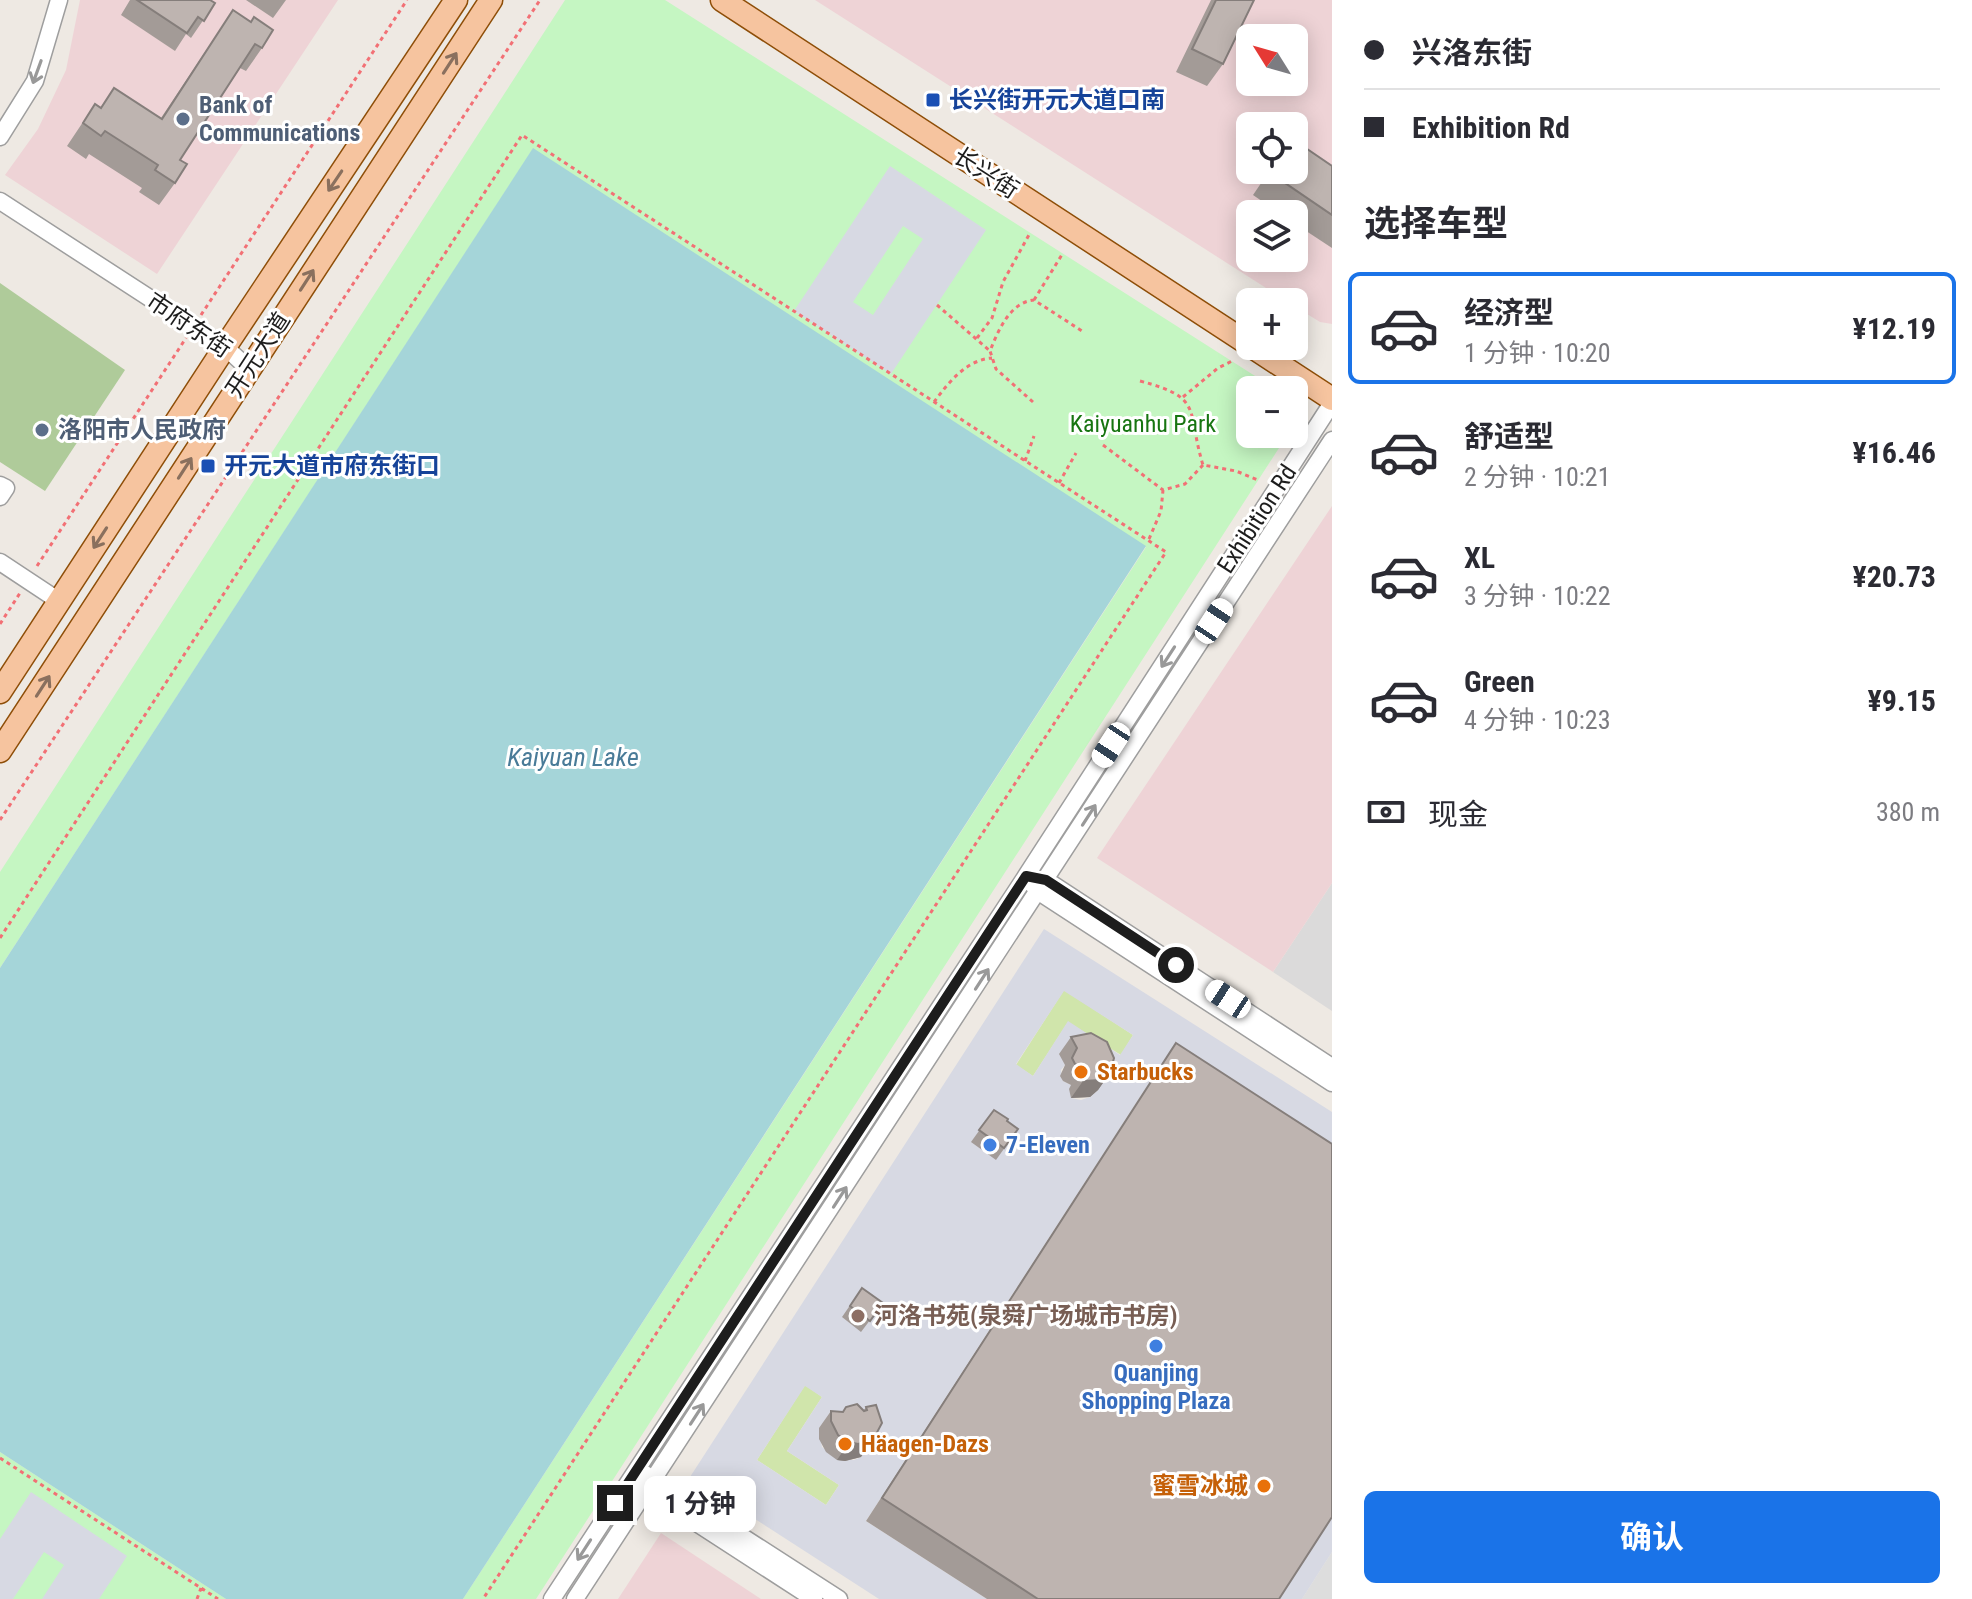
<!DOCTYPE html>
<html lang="zh">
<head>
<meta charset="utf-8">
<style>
	:root { --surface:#fff; --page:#f2f2f3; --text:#2b2b33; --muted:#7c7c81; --line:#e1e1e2; --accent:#1a73e8 }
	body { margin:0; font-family:"Roboto Condensed","Noto Sans SC",sans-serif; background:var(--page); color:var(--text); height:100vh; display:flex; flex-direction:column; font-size:30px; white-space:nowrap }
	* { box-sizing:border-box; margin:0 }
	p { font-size:26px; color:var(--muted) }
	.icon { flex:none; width:44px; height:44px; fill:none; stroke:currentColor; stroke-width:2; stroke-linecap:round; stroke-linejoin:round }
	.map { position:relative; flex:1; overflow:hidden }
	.details { display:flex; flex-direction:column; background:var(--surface); width:640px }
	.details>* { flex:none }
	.banner { display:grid; align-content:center; height:176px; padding:0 32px; background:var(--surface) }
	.needle { width:52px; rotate:307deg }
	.fabs { position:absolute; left:1236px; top:24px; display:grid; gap:16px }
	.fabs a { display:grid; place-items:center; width:72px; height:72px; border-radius:12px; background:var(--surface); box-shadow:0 4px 20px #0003; font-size:40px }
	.end { position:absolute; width:36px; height:36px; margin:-18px; border:10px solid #1d1d1d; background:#fff; box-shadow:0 0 0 4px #fff }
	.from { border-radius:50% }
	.bubble { position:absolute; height:56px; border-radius:12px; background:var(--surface); box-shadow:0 4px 20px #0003; font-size:26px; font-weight:700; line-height:56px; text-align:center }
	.car { position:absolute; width:24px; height:48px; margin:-24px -12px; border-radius:10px; box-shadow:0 0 6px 2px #0007; background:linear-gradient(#fff 24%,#345 0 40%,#fff 0 76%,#345 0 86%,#fff 0) }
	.banner b { display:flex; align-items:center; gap:28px; height:76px; font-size:30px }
	.banner b+b { border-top:2px solid var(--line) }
	.banner i { width:20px; height:20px; background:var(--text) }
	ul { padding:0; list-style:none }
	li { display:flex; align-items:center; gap:24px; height:112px; margin:0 16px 12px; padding:0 16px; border:4px solid transparent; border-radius:12px }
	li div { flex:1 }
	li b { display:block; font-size:30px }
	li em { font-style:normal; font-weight:700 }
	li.active { border-color:var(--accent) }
	li>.icon { width:72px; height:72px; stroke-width:1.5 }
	h2 { padding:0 32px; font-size:36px; line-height:96px }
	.pay { display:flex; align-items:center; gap:20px; height:88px; padding:0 32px; font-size:30px }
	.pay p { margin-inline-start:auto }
	.primary-button { display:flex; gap:16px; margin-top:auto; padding:16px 32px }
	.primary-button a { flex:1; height:92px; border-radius:12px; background:var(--accent); color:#fff; font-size:32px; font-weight:700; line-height:92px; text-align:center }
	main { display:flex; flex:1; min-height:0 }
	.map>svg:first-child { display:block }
	.residential { fill:#dbdada }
	.commercial { fill:#eed3d6; fill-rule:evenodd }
	.grass { fill:#d0e5ab }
	.forest { fill:#afcb9a }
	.park { fill:#c5f6c2 }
	.parking { fill:#ddd }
	.plaza { fill:#d7d9e3; fill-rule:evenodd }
	.water { fill:#a5d5d9 }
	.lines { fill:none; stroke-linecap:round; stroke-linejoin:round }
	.minor-casing { stroke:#9e9e9e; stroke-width:19 }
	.major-casing { stroke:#8e4e08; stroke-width:25 }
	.path { stroke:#f27075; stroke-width:3; stroke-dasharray:4 4; stroke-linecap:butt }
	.minor { stroke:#fff; stroke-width:16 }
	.major { stroke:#f6c49f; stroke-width:22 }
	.wall { fill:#a39b97 }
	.shaded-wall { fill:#857e7b }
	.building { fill:#beb4b0; stroke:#857e7b; stroke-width:2 }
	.oneway { stroke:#8a705e }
	.oneway2 { stroke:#999 }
	.route { stroke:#1d1d1d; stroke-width:10 }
	.transit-dot { fill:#1a4fb4; stroke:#fff; stroke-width:3 }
	.service-dot { fill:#5c6f8a; stroke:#fff; stroke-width:3 }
	.food-dot { fill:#e8710a; stroke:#fff; stroke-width:3 }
	.shop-dot { fill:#3f7fe0; stroke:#fff; stroke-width:3 }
	.education-dot { fill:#8d6e63; stroke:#fff; stroke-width:3 }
	.labels { text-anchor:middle; stroke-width:6; stroke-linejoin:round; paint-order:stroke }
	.transit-label { font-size:24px; font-weight:bold; fill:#164399; stroke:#fff; text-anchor:start }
	.service-label { font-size:24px; font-weight:bold; fill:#4e5e75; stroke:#fff; text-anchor:start }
	.street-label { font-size:24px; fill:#1d1d1d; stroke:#fff }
	.park-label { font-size:24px; fill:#177511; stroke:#fff }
	.food-label { font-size:24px; font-weight:bold; fill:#c56008; stroke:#fff; text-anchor:start }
	.shop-label { font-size:24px; font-weight:bold; fill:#366cbe; stroke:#fff; text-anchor:start }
	.education-label { font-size:24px; font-weight:bold; fill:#785e54; stroke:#fff; text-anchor:start }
	.water-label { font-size:26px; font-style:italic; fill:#497b98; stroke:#fff }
</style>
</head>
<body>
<main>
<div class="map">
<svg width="1332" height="1599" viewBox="0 0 1332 1599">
	<rect width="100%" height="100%" fill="#eee9e3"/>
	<path class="residential" d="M1332,883v128l-59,-39z"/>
	<path class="commercial" d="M80,0h258l-181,274 -152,-99 33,-46 28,-59z
		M815,0h517v324l-12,-2 -26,-16v-4h-6zM1250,38h44v44h-44zM1250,126h44v44h-44zM1250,214h44v44h-44z
		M1332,506v377l-59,89 -176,-114z
		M661,1533l100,66h-143z"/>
	<path class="grass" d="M1064,990l69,45 -12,20 -53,-33 -35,54 -17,-11z
		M805,1385l17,12 -35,54 52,34 -13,20 -69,-45z"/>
	<path class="forest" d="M0,283l125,87 -80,121 -45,-29z"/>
	<path class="park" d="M565,0h100l612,390h-27v44h38l-752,1165h-73l683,-1052 -613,-398 -533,819v-96z
		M0,1452l226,147h-226z"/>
	<path class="parking" d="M1332,1552v47h-30z"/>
	<path class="plaza" d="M890,166l96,64 -95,144 -97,-63zM903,226l20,13 -50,76 -20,-13z
		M1044,929l288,183v65l-172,-111 -294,455 121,78h-108l-189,-122zM1064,991l69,44 -13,20 -52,-34 -35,55 -17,-12zM1079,1050l19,40 -8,7 -9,3 -10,-2v-13l-8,-4 -2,-11 4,-5 -5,-11zM805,1386l17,11 -35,54 52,34 -13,20 -69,-45zM819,1428l51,12 -9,17 -7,3 -17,-1 -15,-12z
		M31,1492l96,64 -28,43h-57l22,-34 -20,-13 -31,47h-13v-60z
		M1332,1515v37l-30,47h-24z"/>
	<path class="water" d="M533,148l613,398 -683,1053h-237l-226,-147v-484z"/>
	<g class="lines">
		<defs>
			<path id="minor" d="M0,137l35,-56 24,-81
				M0,201l225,146 24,22
				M0,485l6,3 -6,9
				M0,562l59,39
				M1035,878l11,2 286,187
				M1033,885l6,7 293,191
				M645,1474l194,125
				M638,1485l176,114
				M552,1599l474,-723 306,-473
				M575,1599l757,-1159"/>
			<path id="major" d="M722,0l528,345
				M1251,346l81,53
				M0,692l225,-345 231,-347
				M0,751l491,-751"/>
		</defs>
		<use href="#minor" class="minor-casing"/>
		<use href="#major" class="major-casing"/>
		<path class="path" d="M1034,300l29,-47
			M937,305l53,46
			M201,315l206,-315
			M977,338l15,-20 11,-36 27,-49
			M1140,381c65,17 46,29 63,84l33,6 22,9
			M1183,397l35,-29 14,-7
			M934,402c15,-20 32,-42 58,-44
			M1033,402l-37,-33 -6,-18c8,-20 20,-49 44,-51l48,31
			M1103,445l60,45 22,-6 18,-19
			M1025,461l9,-25
			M1059,483l17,-30
			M1149,539l12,-28 2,-21
			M37,566l149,-228
			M0,624l20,-31
			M0,820l540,-820
			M0,938l522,-803 644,417 -683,1047
			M0,1458l218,141
			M197,1599l4,-11"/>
		<use href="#minor" class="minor"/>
		<use href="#major" class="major"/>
	</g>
	<path class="wall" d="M130,0h80l5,3 -24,35 -5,-4 -11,17 -54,-36z
		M246,0h40l-13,18z
		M1211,0h43l-31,64 -16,22 -31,-14z
		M233,10l18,12 11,26 -16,23 -6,-3 -60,92 -5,23 -16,22 -20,-13 3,-4 -53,-34 -3,5 -19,-13 28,-42 6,3 13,-19 47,30z
		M1332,166v82l-38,-25v-9h-13l-28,-19 17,-25z
		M1071,1037l39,36 -12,17 -8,7 -19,1 -2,-9 2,-4 -8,-4 -3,-5 5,-11 -6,-11z
		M1176,1043l103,556h-292l-121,-78z
		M994,1110l24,19 -22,31 -25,-18z
		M862,1288l21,15 -22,29 -19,-15z
		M876,1405l-15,52 -16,4 -8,-1 -11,-8 -7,-13v-11l12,-17 11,1 22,-2 2,-3z"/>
	<path class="shaded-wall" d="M1110,1073l-12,17 -8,7 -19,1 12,-17z
		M873,1440l-12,17 -16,4 -8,-1 12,-18z"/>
	<path class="building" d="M137,0h73l5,3 -11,18 -6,-4 -11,16z
		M1216,0h38l-31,64 -31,-15z
		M233,10l18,12 3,-5 19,13 -11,18 -7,-4 -75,116 7,4 -12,19 -20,-13 3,-5 -53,-34 -4,5 -18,-13 12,-19 6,4 13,-20 48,31z
		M1294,140l38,26v49l-63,-43 1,-2h24z
		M1091,1033l16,9 7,16 -4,15 -8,7 -19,1 -2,-10h3l-1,-3 -8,-4 -3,-6 5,-10 -6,-11z
		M1176,1043l156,101v373l-53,82h-241l-156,-101z
		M994,1110l14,9 -1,2 11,8 -14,19 -25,-18z
		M862,1288l21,15 -13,18 -20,-15z
		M857,1404l7,7 3,-1 -1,-3 10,-2 6,18 -9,17 -15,4 -9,-2 -11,-7 -7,-14v-10l12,1 3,-5z"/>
	<defs><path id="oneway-shaft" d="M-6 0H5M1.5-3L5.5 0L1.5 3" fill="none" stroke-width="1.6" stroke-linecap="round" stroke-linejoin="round" transform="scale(2)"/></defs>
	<g class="oneway">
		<use href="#oneway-shaft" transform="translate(450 63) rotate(-57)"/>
		<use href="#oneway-shaft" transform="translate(335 181) rotate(124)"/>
		<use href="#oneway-shaft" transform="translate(307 280) rotate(-57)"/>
		<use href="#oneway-shaft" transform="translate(185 468) rotate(-57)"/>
		<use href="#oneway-shaft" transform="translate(100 538) rotate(123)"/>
		<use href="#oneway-shaft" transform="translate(43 686) rotate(-57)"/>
	</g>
	<g class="oneway2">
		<use href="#oneway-shaft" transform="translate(37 72) rotate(110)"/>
		<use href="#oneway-shaft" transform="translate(1168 657) rotate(123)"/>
		<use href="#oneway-shaft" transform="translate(1089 815) rotate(-57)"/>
		<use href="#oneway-shaft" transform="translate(982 979) rotate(-57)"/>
		<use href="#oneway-shaft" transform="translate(840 1197) rotate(-57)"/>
		<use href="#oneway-shaft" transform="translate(697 1414) rotate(-57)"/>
		<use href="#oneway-shaft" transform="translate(584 1550) rotate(123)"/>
	</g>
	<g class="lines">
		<path class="route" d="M615,1503l411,-627 20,4 130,85"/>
	</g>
	<g class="transit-dot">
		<rect x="925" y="92" width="16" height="16" rx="4"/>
		<rect x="200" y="458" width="16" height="16" rx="4"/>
	</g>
	<g class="service-dot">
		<circle cx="183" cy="119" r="8"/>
		<circle cx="42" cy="430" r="8"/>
	</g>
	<g class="food-dot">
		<circle cx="1081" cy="1072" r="8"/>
		<circle cx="845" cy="1444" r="8"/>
		<circle cx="1264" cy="1486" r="8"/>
	</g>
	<g class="shop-dot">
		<circle cx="990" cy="1145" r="8"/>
		<circle cx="1156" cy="1346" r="8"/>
	</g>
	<circle class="education-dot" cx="858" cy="1316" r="8"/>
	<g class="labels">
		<g class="transit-label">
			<text x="949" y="108">长兴街开元大道口南</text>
			<text x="224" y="474">开元大道市府东街口</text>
		</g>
		<g class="service-label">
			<text x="199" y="113">Bank of<tspan x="199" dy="28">Communications</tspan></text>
			<text x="58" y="438">洛阳市人民政府</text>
		</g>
		<g class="street-label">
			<text transform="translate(986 173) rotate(33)" y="8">长兴街</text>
			<text transform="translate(189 325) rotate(34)" y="8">市府东街</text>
			<text transform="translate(258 355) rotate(-57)" y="8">开元大道</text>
			<text transform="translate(1257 519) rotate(-57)" y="8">Exhibition Rd</text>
		</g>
		<g class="park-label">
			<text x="1143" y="432">Kaiyuanhu Park</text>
		</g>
		<g class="food-label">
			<text x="1097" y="1080">Starbucks</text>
			<text x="861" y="1452">Häagen-Dazs</text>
			<text x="1248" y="1494" text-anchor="end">蜜雪冰城</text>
		</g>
		<g class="shop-label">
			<text x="1006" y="1153">7-Eleven</text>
			<text x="1156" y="1381" text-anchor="middle">Quanjing<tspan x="1156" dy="28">Shopping Plaza</tspan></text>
		</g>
		<g class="education-label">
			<text x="874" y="1324">河洛书苑(泉舜广场城市书房)</text>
		</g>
		<g class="water-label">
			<text x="573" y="766">Kaiyuan Lake</text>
		</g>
	</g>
</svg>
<div class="fabs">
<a><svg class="needle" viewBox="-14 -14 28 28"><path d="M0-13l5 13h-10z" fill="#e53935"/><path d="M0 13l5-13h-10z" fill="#7c7c81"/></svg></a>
<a><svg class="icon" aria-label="locate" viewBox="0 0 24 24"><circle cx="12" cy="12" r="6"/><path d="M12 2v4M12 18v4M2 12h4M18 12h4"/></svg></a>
<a><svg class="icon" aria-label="layers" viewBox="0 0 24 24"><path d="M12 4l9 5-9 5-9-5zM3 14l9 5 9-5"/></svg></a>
<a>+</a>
<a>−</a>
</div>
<i class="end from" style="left:1176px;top:965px"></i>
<i class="end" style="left:615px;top:1503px"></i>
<div class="bubble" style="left:644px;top:1476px;width:112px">1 分钟</div>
<i class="car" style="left:1214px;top:621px;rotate:33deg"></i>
<i class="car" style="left:1111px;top:745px;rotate:213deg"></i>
<i class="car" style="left:1228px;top:999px;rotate:303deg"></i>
</div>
<section class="details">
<div class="banner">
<b><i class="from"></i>兴洛东街</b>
<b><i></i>Exhibition Rd</b>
</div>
<h2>选择车型</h2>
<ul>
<li class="active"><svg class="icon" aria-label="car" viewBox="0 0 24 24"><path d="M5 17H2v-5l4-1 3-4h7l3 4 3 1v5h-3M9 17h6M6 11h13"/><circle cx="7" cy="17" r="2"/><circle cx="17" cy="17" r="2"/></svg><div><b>经济型</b><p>1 分钟 · 10:20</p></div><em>¥12.19</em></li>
<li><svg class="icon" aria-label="car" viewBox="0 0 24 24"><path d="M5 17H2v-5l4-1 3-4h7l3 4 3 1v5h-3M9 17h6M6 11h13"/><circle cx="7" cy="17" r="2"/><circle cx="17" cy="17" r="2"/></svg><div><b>舒适型</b><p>2 分钟 · 10:21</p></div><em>¥16.46</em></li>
<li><svg class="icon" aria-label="car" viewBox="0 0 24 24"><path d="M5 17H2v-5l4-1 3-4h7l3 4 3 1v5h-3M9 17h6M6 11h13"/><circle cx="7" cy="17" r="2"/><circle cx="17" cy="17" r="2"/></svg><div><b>XL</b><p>3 分钟 · 10:22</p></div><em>¥20.73</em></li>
<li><svg class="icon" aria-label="car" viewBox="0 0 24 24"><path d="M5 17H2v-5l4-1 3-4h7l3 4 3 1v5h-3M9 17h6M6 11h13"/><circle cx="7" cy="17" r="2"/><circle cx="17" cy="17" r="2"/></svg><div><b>Green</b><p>4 分钟 · 10:23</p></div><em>¥9.15</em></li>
</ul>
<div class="pay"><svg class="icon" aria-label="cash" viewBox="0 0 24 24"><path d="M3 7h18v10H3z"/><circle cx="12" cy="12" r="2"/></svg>现金<p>380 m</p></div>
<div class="primary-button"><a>确认</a></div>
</section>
</main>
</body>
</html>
